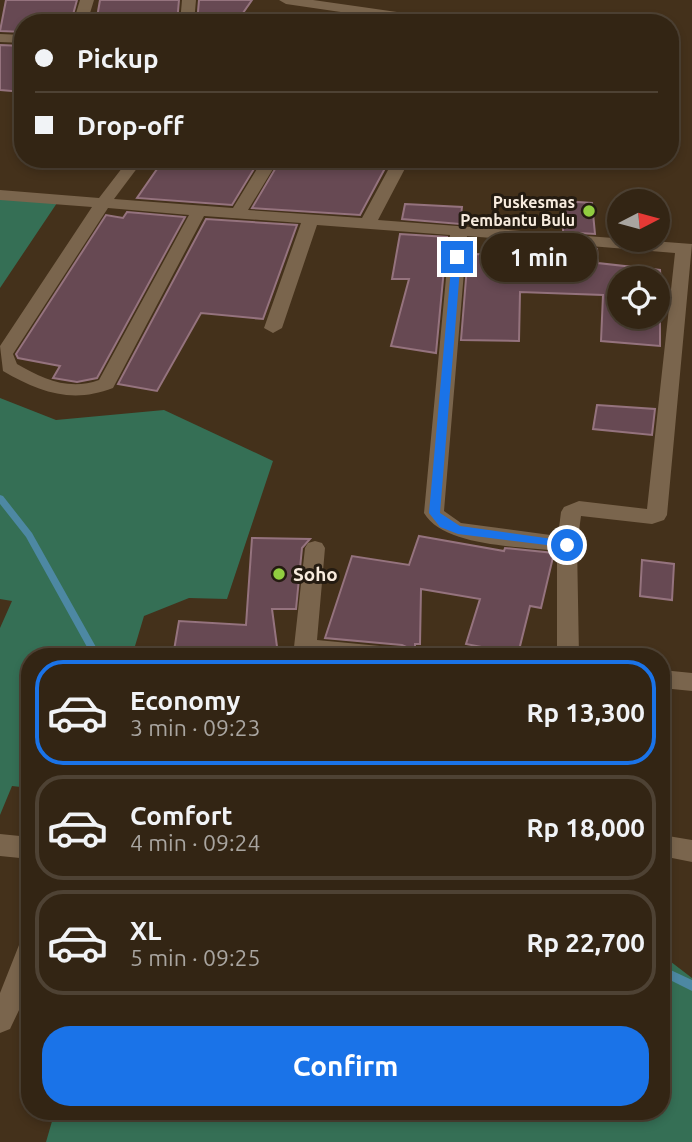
<!DOCTYPE html>
<html lang="en">
<head>
<meta charset="utf-8">
<style>
	:root { --surface:#332514; --page:#3e3122; --text:#f1f3f6; --muted:#a9a5a0; --line:#4e4234; --accent:#1a73e8 }
	body { margin:0; font-family:Ubuntu,sans-serif; background:var(--page); color:var(--text); height:100vh; display:flex; flex-direction:column; font-size:26px; white-space:nowrap }
	* { box-sizing:border-box; margin:0 }
	p { font-size:23px; color:var(--muted) }
	.icon { flex:none; width:38px; height:38px; fill:none; stroke:currentColor; stroke-width:2; stroke-linecap:round; stroke-linejoin:round }
	.map { position:relative; flex:1; overflow:hidden }
	.sheet { position:absolute; left:21px; top:648px; width:649px; height:472px; display:flex; flex-direction:column; background:var(--surface); border-radius:28px; box-shadow:0 4px 10px #0003,0 0 0 2px var(--line) }
	.sheet>* { flex:none }
	.hud { position:absolute; left:14px; top:14px; width:665px; height:154px; border-radius:28px; box-shadow:0 4px 10px #0003,0 0 0 2px var(--line); display:grid; align-content:center; height:154px; padding:0 21px; background:var(--surface) }
	.needle { width:46px; rotate:84deg }
	.fabs { position:absolute; left:607px; top:189px; display:grid; gap:14px }
	.fabs a { display:grid; place-items:center; width:63px; height:63px; border-radius:50%; background:var(--surface); box-shadow:0 4px 10px #0003,0 0 0 2px var(--line); font-size:35px }
	.end { position:absolute; width:32px; height:32px; margin:-16px; border:9px solid #1a73e8; background:#fff; box-shadow:0 0 0 4px #fff }
	.from { border-radius:50% }
	.bubble { position:absolute; height:49px; border-radius:24px; background:var(--surface); box-shadow:0 4px 10px #0003,0 0 0 2px var(--line); font-size:23px; font-weight:700; line-height:49px; text-align:center }
	.hud b { display:flex; align-items:center; gap:24px; height:66px; font-size:26px }
	.hud b+b { border-top:2px solid var(--line) }
	.hud i { width:18px; height:18px; background:var(--text) }
	ul { padding:12px 0 0; list-style:none }
	li { display:flex; align-items:center; gap:21px; height:105px; margin:0 14px 10px; padding:0 7px; border:4px solid var(--line); border-radius:28px }
	li div { flex:1 }
	li b { display:block; font-size:26px }
	li em { font-style:normal; font-weight:700 }
	li.on { border-color:var(--accent) }
	li>.icon { width:63px; height:63px; stroke-width:1.5 }
	.action { display:flex; gap:14px; margin-top:auto; padding:14px 21px }
	.action a { flex:1; height:80px; border-radius:28px; background:var(--accent); color:#fff; font-size:28px; font-weight:700; line-height:80px; text-align:center }
	.map>svg:first-child { display:block }
	.forest { fill:#356f55 }
	.lines { fill:none; stroke-linecap:round; stroke-linejoin:round }
	.stream { fill:#4d88a3; fill-rule:evenodd }
	.building { fill:#674953; stroke:#95737e; stroke-width:2; fill-rule:evenodd }
	.street { fill:#7a654d; fill-rule:evenodd }
	.route { fill:#1a73e8 }
	.poi-dot { fill:#91cd40; stroke:#241b11; stroke-width:2.5 }
	.labels { text-anchor:middle; stroke-width:6; stroke-linejoin:round; paint-order:stroke }
	.far-poi-label { font-size:16px; font-weight:bold; fill:#f7ebde; stroke:#241b11; text-anchor:end }
	.poi-label { font-size:19px; font-weight:bold; fill:#f7ebde; stroke:#241b11; text-anchor:start }
</style>
</head>
<body>
<div class="map">
<svg width="692" height="1142" viewBox="0 0 692 1142">
	<rect width="100%" height="100%" fill="#44311b"/>
	<path class="forest" d="M0,198l57,5 -57,85z
		M0,398l56,22 108,-10 109,51 -46,138 -38,-1 -45,18 -12,40h-102v132l-18,-2 -12,29v-187l12,-27 -12,-2z
		M662,955l30,23v164h-646l9,-31h607z"/>
	<g class="lines">
		<path class="stream" d="M0,495l3,1 29,37 69,123h-9l-66,-119 -26,-33z
			M662,966l30,14v11l-30,-15z"/>
	</g>
	<path class="building" d="M6,0h71l-6,22 -48,1v9l-23,-1z
		M100,0h79l-2,23h-81z
		M199,0h53l-16,23h-39z
		M0,45l23,1v46l-23,-2z
		M164,159h96l-28,46 -95,-7z
		M281,159h109l-30,56 -108,-7z
		M564,201l28,2 3,31 -32,-2z
		M405,204l57,3 -2,17 -58,-5z
		M127,212l58,5 -88,161 -20,4 -24,-4 7,-12 -42,-8 -2,-4 90,-139 17,3z
		M206,219l91,6 -34,94 -62,-6 -44,78 -39,-7z
		M400,234l47,3 -11,116 -45,-7 18,-67h-17z
		M563,246l34,3 1,14 62,7 3,45 -3,-1v32l-59,-5 2,-46 -83,-3 -1,49 -58,-1 7,-86 95,1zM620,278h38v39h-38z
		M597,405l58,4 -3,26 -59,-6z
		M419,536l85,15 1,-3 49,5 -13,55 -11,-2 -12,48 -52,-10 14,-45 -59,-10 -1,55h-5v12l-4,-7 -9,-4 -77,-7 27,-82 57,9z
		M252,538l58,1 -8,9 -6,61h-24l6,45 -105,2 6,-35 67,4z
		M642,560l32,4 -2,36 -32,-4z"/>
	<g class="lines">
		<path class="street" d="M80,0h14l-7,23h-14z
			M182,0h14l-2,23h-14z
			M279,0h34l133,19 7,4h-37l-130,-19z
			M0,34l23,1v8l-23,-1z
			M129,159h15l-30,40 119,9 30,-49h16l-31,51 114,8 32,-59h16l-32,61 314,24 -25,271 -3,5 -12,4 -71,-8 -4,29 2,111h-22v-105c-37,-5 -113,-4 -133,-38l26,-278 -133,-10 -35,103 -9,5 -9,-5 37,-105 -97,-7 -91,172c-41,16 -74,4 -110,-17l-3,-25 92,-139 -92,-7v-10l99,8zM108,208l81,7 -90,165c-30,11 -56,-1 -82,-16l-4,-10zM467,236l208,17 -28,256 -68,-8 -15,6 -3,5 -3,24 -97,-13 -17,-12z
			M315,541l7,2 3,5 -8,92 84,8 8,2 3,6h-97l-18,-3 -3,-6 11,-99 3,-5z
			M662,670l30,3v18l-30,-3z
			M0,834l30,3v22l-30,-3z
			M662,835l30,5v22l-30,-6z
			M30,936v51l-20,42 -10,4v-40l21,-53z"/>
	</g>
	<path class="route" d="M457,254l4,3 -21,256 20,13 107,15 4,2v5l-113,-14 -18,-7 -11,-14 23,-256z"/>
	<g class="poi-dot">
		<circle cx="589" cy="211" r="7"/>
		<circle cx="279" cy="574" r="7"/>
	</g>
	<g class="labels">
		<g class="far-poi-label">
			<text x="575" y="208">Puskesmas<tspan x="575" dy="18">Pembantu Bulu</tspan></text>
		</g>
		<g class="poi-label">
			<text x="293" y="581">Soho</text>
		</g>
	</g>
</svg>
<div class="fabs">
<a><svg class="needle" viewBox="-14 -14 28 28"><path d="M0-13l5 13h-10z" fill="#e53935"/><path d="M0 13l5-13h-10z" fill="#a9a5a0"/></svg></a>
<a><svg class="icon" aria-label="locate" viewBox="0 0 24 24"><circle cx="12" cy="12" r="6"/><path d="M12 2v4M12 18v4M2 12h4M18 12h4"/></svg></a>
</div>
<i class="end from" style="left:567px;top:545px"></i>
<i class="end" style="left:457px;top:257px"></i>
<div class="bubble" style="left:481px;top:233px;width:116px">1 min</div>
<div class="hud">
<b><i class="from"></i>Pickup</b>
<b><i></i>Drop-off</b>
</div>
<section class="sheet">
<ul>
<li class="on"><svg class="icon" aria-label="car" viewBox="0 0 24 24"><path d="M5 17H2v-5l4-1 3-4h7l3 4 3 1v5h-3M9 17h6M6 11h13"/><circle cx="7" cy="17" r="2"/><circle cx="17" cy="17" r="2"/></svg><div><b>Economy</b><p>3 min · 09:23</p></div><em>Rp 13,300</em></li>
<li><svg class="icon" aria-label="car" viewBox="0 0 24 24"><path d="M5 17H2v-5l4-1 3-4h7l3 4 3 1v5h-3M9 17h6M6 11h13"/><circle cx="7" cy="17" r="2"/><circle cx="17" cy="17" r="2"/></svg><div><b>Comfort</b><p>4 min · 09:24</p></div><em>Rp 18,000</em></li>
<li><svg class="icon" aria-label="car" viewBox="0 0 24 24"><path d="M5 17H2v-5l4-1 3-4h7l3 4 3 1v5h-3M9 17h6M6 11h13"/><circle cx="7" cy="17" r="2"/><circle cx="17" cy="17" r="2"/></svg><div><b>XL</b><p>5 min · 09:25</p></div><em>Rp 22,700</em></li>
</ul>
<div class="action"><a>Confirm</a></div>
</section>
</div>
</body>
</html>
